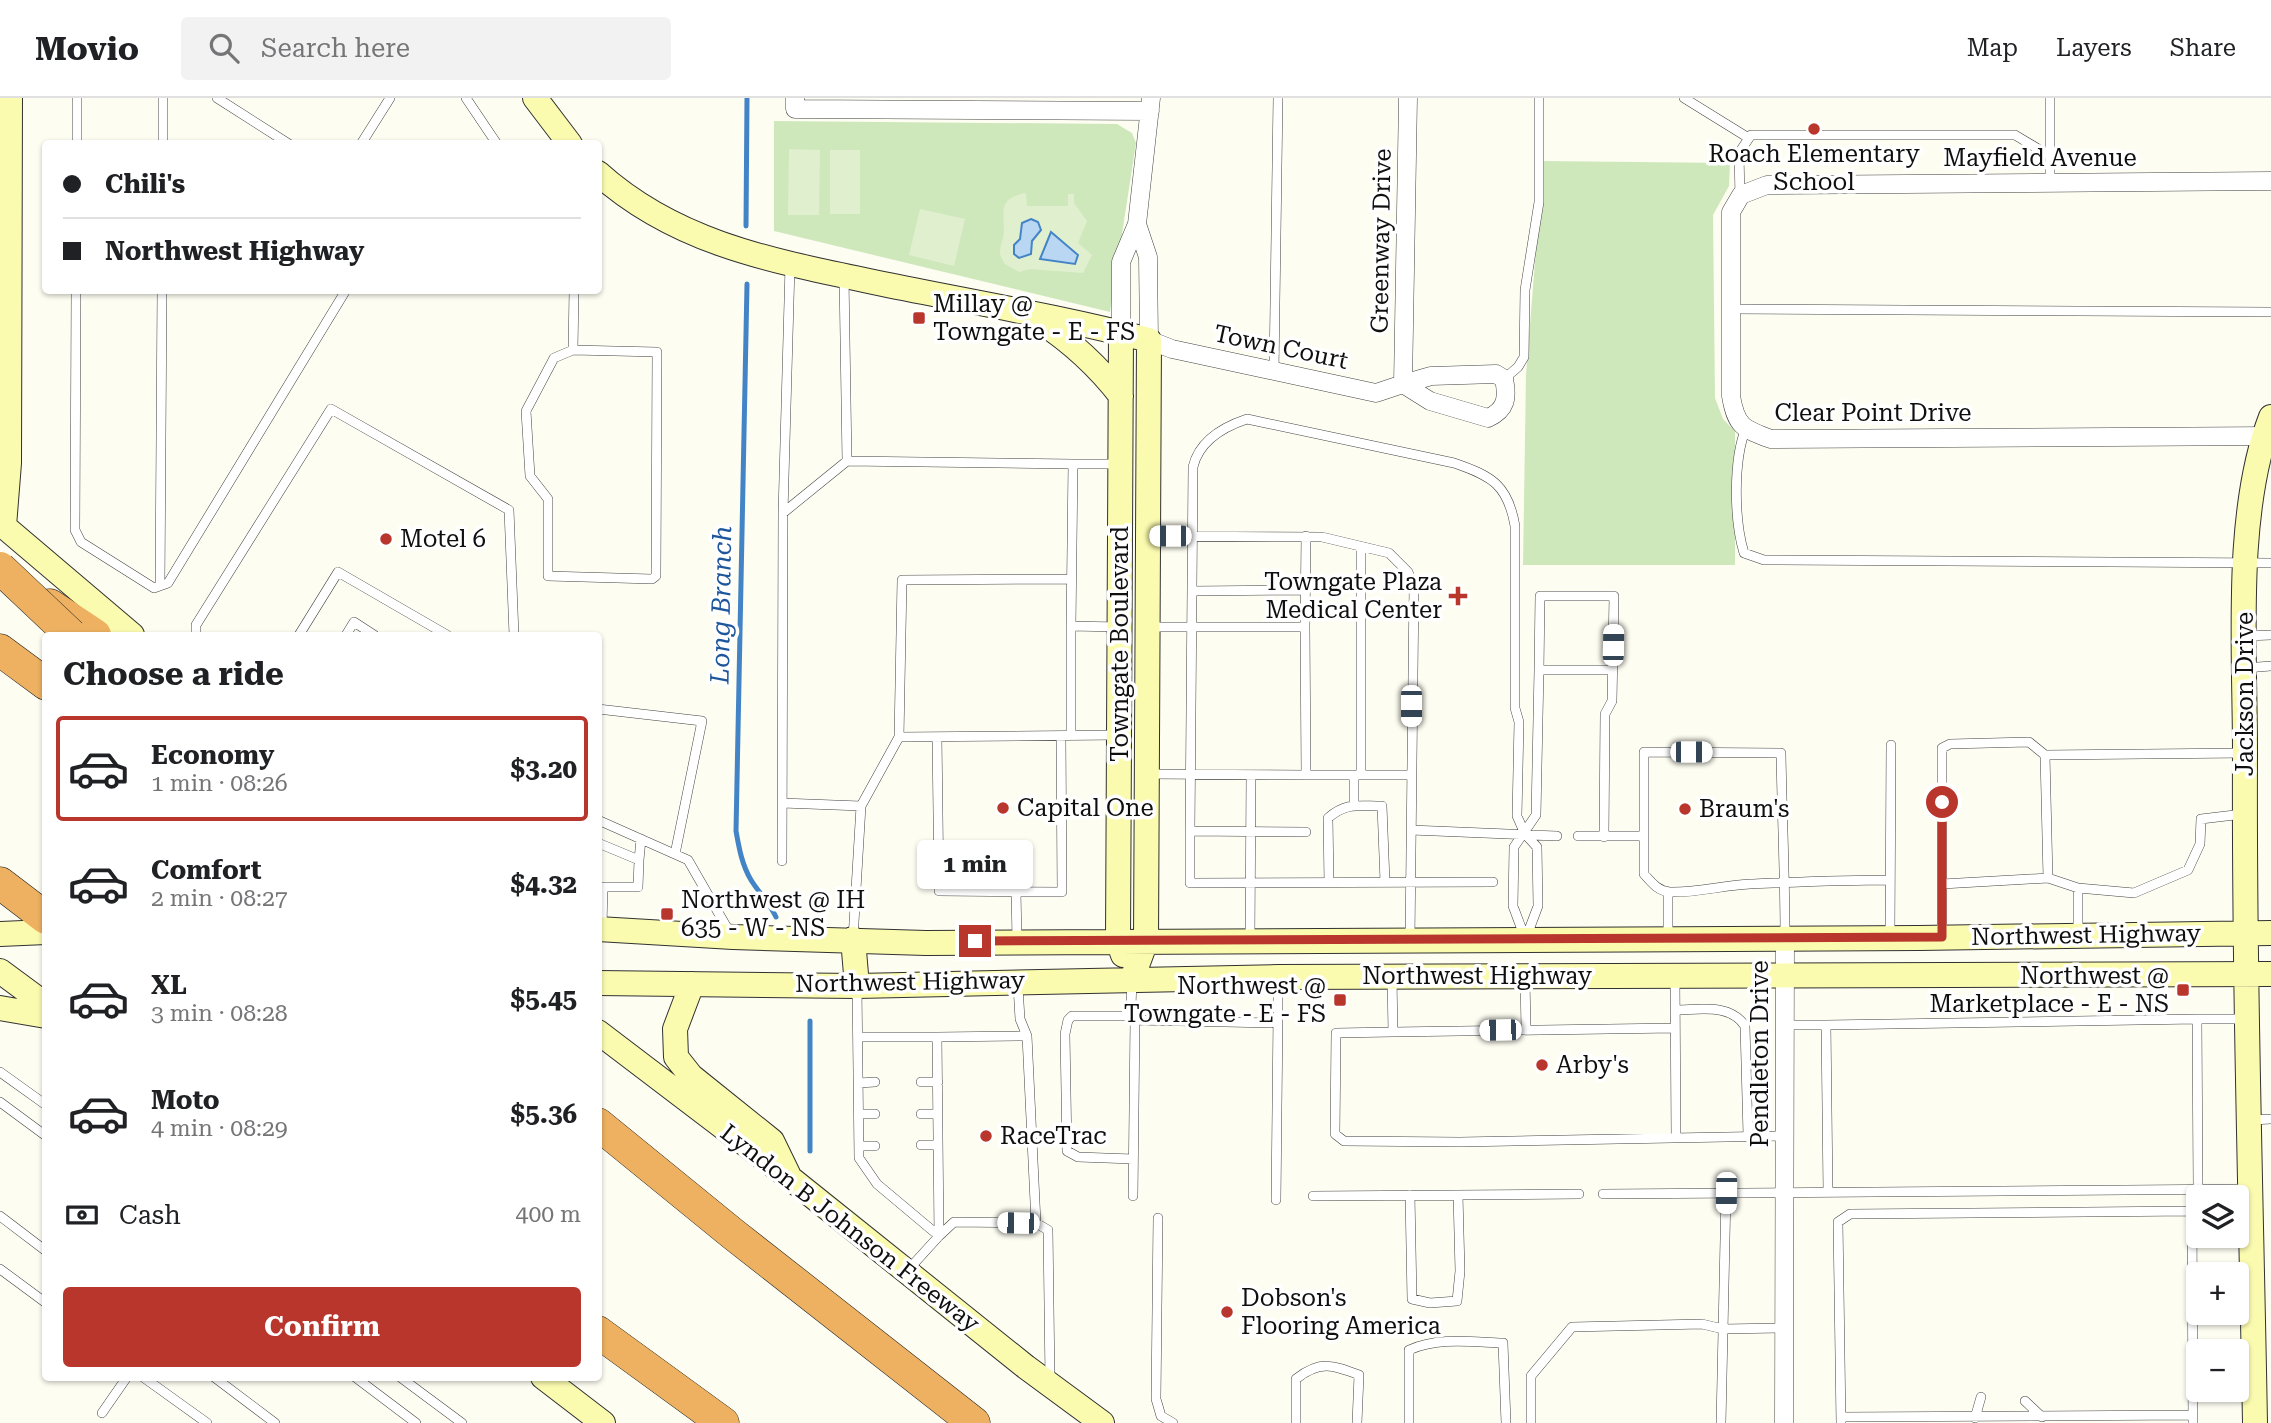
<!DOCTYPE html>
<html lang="en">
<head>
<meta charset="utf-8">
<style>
	:root { --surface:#fff; --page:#f2f2f2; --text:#202124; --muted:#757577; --line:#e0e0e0; --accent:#b9362d }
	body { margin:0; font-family:"Roboto Serif",serif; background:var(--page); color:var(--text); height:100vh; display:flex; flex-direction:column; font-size:26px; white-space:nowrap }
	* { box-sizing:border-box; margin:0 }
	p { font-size:23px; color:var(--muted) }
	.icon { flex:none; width:38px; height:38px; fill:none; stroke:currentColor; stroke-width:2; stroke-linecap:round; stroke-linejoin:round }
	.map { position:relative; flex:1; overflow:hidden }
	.drawer { position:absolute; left:42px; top:534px; width:560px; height:749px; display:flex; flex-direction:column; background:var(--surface); border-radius:7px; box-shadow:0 2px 5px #0004 }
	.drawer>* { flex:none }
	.hud { position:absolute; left:42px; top:42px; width:560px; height:154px; border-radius:7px; box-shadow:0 2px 5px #0004; display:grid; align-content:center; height:154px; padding:0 21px; background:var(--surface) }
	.controls { position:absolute; left:2186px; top:1087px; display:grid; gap:14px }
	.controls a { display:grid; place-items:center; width:63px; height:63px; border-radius:7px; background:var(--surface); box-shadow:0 2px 5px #0004; font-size:35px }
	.end { position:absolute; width:32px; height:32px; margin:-16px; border:9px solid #b9362d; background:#fff; box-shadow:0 0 0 4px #fff }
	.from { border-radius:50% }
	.bubble { position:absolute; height:49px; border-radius:7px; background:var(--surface); box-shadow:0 2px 5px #0004; font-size:23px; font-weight:700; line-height:49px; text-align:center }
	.car { position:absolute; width:21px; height:42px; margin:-21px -10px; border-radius:9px; box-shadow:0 0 5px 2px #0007; background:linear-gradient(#fff 24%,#345 0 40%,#fff 0 76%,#345 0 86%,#fff 0) }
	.hud b { display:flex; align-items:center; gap:24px; height:66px; font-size:26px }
	.hud b+b { border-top:2px solid var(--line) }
	.hud i { width:18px; height:18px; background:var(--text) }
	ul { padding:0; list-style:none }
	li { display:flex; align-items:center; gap:21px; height:105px; margin:0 14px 10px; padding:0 7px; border:4px solid transparent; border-radius:7px }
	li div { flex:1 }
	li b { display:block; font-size:26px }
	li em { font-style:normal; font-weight:700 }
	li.on { border-color:var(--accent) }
	li>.icon { width:63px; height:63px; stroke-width:1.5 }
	h2 { padding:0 21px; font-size:32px; line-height:84px }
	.pay { display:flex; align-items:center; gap:18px; height:77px; padding:0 21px; font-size:26px }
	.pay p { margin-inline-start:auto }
	.button { display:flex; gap:14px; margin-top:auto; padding:14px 21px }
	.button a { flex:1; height:80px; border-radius:7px; background:var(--accent); color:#fff; font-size:28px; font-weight:700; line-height:80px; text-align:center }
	header { display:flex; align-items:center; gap:42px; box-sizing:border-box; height:98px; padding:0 35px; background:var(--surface); border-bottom:2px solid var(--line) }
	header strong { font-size:33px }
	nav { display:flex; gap:38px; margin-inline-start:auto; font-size:24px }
	.search { width:490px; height:63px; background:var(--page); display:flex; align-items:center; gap:18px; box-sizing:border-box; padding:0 24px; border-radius:7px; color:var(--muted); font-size:26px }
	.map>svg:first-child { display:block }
	.green { fill:#cee8bc }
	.pitch { fill:#e0efce }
	.water { fill:#b9d7f3; stroke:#4384c7; stroke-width:2 }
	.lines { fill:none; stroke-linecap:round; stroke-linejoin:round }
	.stream { stroke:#4384c7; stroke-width:5 }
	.lane-casing { stroke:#424242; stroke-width:10 }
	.street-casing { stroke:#424242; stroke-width:19 }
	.secondary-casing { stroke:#313131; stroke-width:26 }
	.highway-casing { stroke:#202020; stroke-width:33 }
	.lane { stroke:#fff; stroke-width:9 }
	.street { stroke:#fff; stroke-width:18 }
	.secondary { stroke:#fbfbb0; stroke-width:24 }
	.highway { stroke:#edb161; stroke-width:32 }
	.highway-bridge-casing { stroke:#202020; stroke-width:33; stroke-linecap:butt }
	.highway-bridge { stroke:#edb161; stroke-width:32 }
	.route { stroke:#b9362d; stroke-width:9 }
	.poi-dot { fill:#b9362d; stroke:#fff; stroke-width:2.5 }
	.labels { text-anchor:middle; stroke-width:7; stroke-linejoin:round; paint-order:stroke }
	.poi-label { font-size:24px; fill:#0f0f0f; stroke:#fff; text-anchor:start }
	.street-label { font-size:24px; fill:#0f0f0f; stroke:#fff }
	.water-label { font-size:26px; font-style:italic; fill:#1e569b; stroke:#fff }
</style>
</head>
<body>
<header>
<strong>Movio</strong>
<div class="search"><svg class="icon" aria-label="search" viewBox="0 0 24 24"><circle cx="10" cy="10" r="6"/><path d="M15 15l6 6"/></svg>Search here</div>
<nav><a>Map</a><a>Layers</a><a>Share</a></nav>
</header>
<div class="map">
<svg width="2271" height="1325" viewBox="0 0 2271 1325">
	<rect width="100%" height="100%" fill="#fefdf2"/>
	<path class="green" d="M774,23l343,3 15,9 4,10 -26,169 -336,-81z
		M1543,63l187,2 -1,23 -16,29 2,183 8,21 12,12v134h-212l3,-190z"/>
	<path class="pitch" d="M789,51l31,1 -1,65h-31z
		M830,52h30v64h-30z
		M1026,95l1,13h41v-12h6v9l13,18 -9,22 14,12 -9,18 -53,-4 -11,3 -14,-8c-10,-14 -2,-18 -1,-33 0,-21 -6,-33 22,-38z
		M920,111l45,10 -11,47 -45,-11z"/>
	<path class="water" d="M1031,121l7,3 3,8 -9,11 -1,13 -12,4 -5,-4v-9l6,-6 2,-16z
		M1051,134l27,23 -3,9 -35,-5z"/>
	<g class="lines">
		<path class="stream" d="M746,128l1,-128
			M747,186l-11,547c3,17 6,34 15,49 8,13 18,22 25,37
			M810,923v130"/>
		<defs>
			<path id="lane" d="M217,0l72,46
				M466,0l31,46
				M1684,0l63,39
				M77,46v-46
				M163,46v-46
				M361,46l29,-46
				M2050,85v-85
				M1740,100l-1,-45 12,-18h264l35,21
				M844,179l3,184
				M76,192l-1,240 6,12 73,46 14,-5 178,-293
				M1731,211l540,3
				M573,252l84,2 -1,224 -4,3 -104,-3v-77l-18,-23 -4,-65 28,-53z
				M573,252l1,-60
				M1274,273l4,-273
				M1504,281l14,-12 6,-10 1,-67 14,-88v-104
				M1746,330c-13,32 -12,92 -2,125l20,7 507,3
				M1073,366h47
				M783,415l7,-247
				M1149,438l173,1 67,16 19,19 6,15 -4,352
				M160,488l2,-296
				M1192,493l113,-1
				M1305,529l1,-91
				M196,537v-10l135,-216 178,101 5,125
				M299,537l39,-63 109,63
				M346,537l8,-13 20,13
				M2246,538l25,-1
				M2245,570l26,-2
				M598,611l104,12 -27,133
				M1071,638v-110
				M899,639l3,-157 169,-1
				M937,639l2,154 123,1 -1,-156
				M1147,676l159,1 -1,-148h-156
				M1306,677h105
				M1354,677v31
				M1361,677v-228
				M782,705l79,3 -8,133
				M861,708l38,-69 217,-2
				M598,722l90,40 42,73
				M1411,732l146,6
				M1190,733v52l303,-1
				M1306,734l-116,-1 3,-364c6,-26 30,-40 54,-48l207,44c38,13 54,22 61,63v182l4,14 -2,94 8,18 12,13 1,59 -12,32
				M1578,738h66
				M1604,739l1,-123 7,-13 2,-105h-74l-1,74h73
				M598,745l41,17 -1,27h-35l-1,39
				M639,762l2,-21
				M782,763l1,-348 64,-52 226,3 -2,162 47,1
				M1329,785l-1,-65c19,-16 30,-12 54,-12l3,76
				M1942,786v-136l8,-4 79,-2 16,13
				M2078,790l-30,-10 -3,-123 198,-2
				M1016,794l1,47
				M1668,794v46
				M2078,835v-45l56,5 54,-23 12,-26 1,-25 42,-5
				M1890,838l1,-191
				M1785,839c0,-62 -3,-122 -4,-184l-137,-1v122c8,9 14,17 26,18 27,1 54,-7 80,-8 47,-2 93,-4 140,-4
				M1942,839v-53l106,-6
				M1525,840l-12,-32 1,-59 22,-32 3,-145
				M1250,842l1,-165
				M1675,879l1,161
				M1392,880l1,54 282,-4
				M1525,880l1,52
				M1132,882l-1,27 4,13 136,3 7,-7v-38
				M857,889l2,171 18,26 62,52 -31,34
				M1675,912c25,0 55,-7 70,16l3,109
				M2197,921h47
				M1785,927h41
				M1393,934l-57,1 -1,101 9,7 116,1 324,-6
				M1027,938l9,187
				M858,939h79l2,199
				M937,939l90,-1 -7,-17 -2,-33
				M0,974l46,33
				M921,984h17
				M859,985l16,-1
				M0,1004l46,34
				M859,1016h16
				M921,1016h17
				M2252,1022l19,-1
				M921,1047h17
				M859,1048h16
				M1133,1061l-55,-2 -11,-6 -2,-117 3,-14 4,-4h62
				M1828,1094l-2,-167 371,-6 1,170
				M1603,1096l646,-5
				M1410,1097l2,104 18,4 27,-2 3,-30 -2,-76
				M1133,1098l2,-176
				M1313,1098l266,-2
				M1276,1102l2,-184
				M0,1118l46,35
				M1158,1120l-2,181 5,17 12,7
				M939,1138l15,-14 82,1 12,7 2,150
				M0,1171l46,34
				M143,1279l64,46
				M214,1279l61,46
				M355,1279l61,46
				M400,1279l62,46
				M2025,1303l17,16
				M102,1315l25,-36
				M1841,1319l352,-2
				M1975,1320l6,-21
				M1296,1325v-44c24,-19 37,-14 63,-4l-2,48
				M1409,1325v-73c29,-13 62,-8 94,-7l3,80
				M1531,1325v-47l41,-49 130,-3 21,5 61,-1
				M1721,1325l5,-230
				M1841,1325l-3,-201 12,-8 342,-3 1,212"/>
			<path id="street" d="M795,0v11l355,2
				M2271,83l-504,4 -26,10 -10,17v184c5,30 12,33 40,43l500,-3
				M1137,126l11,33 1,83 23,9 204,44 27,-9 27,17 58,17c18,-8 20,-20 16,-39l-8,-5 -65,2 -28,8 5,-286
				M1121,235v-71l16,-38 14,-126
				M1784,1325l1,-486"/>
			<path id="secondary" d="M535,0l35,46
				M598,75c81,73 182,89 285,111 88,18 178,33 266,56l-3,601 -14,38
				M1041,224c32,21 56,43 80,74
				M1121,235l-3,608 5,14
				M0,425l132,112
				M4,428l5,-63 1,-365
				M598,831l135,8 193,6 993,-5 352,-5
				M0,836l46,-2
				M853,841l4,47
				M0,873l46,34
				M598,885l259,3 421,-9 993,-3
				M692,886l-17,45 1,28 15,19 81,65 16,33
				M0,910l46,8
				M598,934l192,146 236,189 76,56
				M543,1279l60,46
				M2255,1325c-4,-224 -11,-447 -10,-671 0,-103 -11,-239 26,-335"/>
			<path id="highway" d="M50,507l45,30
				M0,552l46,34
				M0,785l46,35
				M598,1026l135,110 241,189
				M598,1234l125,91"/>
		</defs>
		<use href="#lane" class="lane-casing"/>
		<use href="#street" class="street-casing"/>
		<use href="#secondary" class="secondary-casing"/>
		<use href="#highway" class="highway-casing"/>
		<use href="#lane" class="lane"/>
		<use href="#street" class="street"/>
		<use href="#secondary" class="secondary"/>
		<use href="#highway" class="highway"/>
		<defs>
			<path id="highway-bridge" d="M0,470l71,67"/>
		</defs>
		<use href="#highway-bridge" class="highway-bridge-casing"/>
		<use href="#highway-bridge" class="highway-bridge"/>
	</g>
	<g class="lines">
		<path class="route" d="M975,843l967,-4v-135"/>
	</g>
	<g class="poi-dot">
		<circle cx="1814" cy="31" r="7"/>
		<rect x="912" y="213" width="14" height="14" rx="3.5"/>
		<circle cx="386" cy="441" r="7"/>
		<path d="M1454.5 487.5h7v7h7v7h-7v7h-7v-7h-7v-7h7z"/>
		<circle cx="1003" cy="710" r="7"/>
		<circle cx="1685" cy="711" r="7"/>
		<rect x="660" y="809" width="14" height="14" rx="3.5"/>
		<rect x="2176" y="885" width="14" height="14" rx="3.5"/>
		<rect x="1333" y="895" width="14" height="14" rx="3.5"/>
		<circle cx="1542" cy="967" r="7"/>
		<circle cx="986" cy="1038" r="7"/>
		<circle cx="1227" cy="1214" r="7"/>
	</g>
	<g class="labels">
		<g class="poi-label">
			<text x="1814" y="64" text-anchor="middle">Roach Elementary<tspan x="1814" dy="28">School</tspan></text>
			<text x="933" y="214">Millay @<tspan x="933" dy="28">Towngate - E - FS</tspan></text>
			<text x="400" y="449">Motel 6</text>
			<text x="1442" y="492" text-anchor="end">Towngate Plaza<tspan x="1442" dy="28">Medical Center</tspan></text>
			<text x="1017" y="718">Capital One</text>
			<text x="1699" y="719">Braum's</text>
			<text x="681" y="810">Northwest @ IH<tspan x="681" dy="28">635 - W - NS</tspan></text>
			<text x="2169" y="886" text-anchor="end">Northwest @<tspan x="2169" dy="28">Marketplace - E - NS</tspan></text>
			<text x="1326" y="896" text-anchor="end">Northwest @<tspan x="1326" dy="28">Towngate - E - FS</tspan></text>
			<text x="1556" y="975">Arby's</text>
			<text x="1000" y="1046">RaceTrac</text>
			<text x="1241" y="1208">Dobson's<tspan x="1241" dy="28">Flooring America</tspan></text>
		</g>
		<g class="street-label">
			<text x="2040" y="68">Mayfield Avenue</text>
			<text transform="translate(1381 143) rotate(-89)" y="8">Greenway Drive</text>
			<text transform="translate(1281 249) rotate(12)" y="8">Town Court</text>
			<text x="1873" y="323">Clear Point Drive</text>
			<text transform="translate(1120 546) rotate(-90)" y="8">Towngate Boulevard</text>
			<text transform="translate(2245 596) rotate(-90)" y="8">Jackson Drive</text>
			<text transform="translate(2086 837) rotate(-1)" y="8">Northwest Highway</text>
			<text x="1477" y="886">Northwest Highway</text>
			<text transform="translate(910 884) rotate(-1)" y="8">Northwest Highway</text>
			<text transform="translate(1760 956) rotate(-90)" y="8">Pendleton Drive</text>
			<text transform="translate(850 1130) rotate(38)" y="8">Lyndon B Johnson Freeway</text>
		</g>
		<g class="water-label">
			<text transform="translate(721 507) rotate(-89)" y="9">Long Branch</text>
		</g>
	</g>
</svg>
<div class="controls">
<a><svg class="icon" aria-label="layers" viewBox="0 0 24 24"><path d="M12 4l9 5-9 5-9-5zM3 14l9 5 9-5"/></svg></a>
<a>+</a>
<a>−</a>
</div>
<i class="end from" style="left:1942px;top:704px"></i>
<i class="end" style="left:975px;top:843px"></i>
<div class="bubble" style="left:917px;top:742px;width:116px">1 min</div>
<i class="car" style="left:1170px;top:438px;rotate:270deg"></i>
<i class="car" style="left:1613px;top:547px;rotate:1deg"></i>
<i class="car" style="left:1411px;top:608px;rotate:180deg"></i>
<i class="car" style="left:1691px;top:654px;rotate:90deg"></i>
<i class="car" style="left:1500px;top:932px;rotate:269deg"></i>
<i class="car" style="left:1726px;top:1095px;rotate:181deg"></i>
<i class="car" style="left:1018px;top:1125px;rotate:271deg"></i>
<div class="hud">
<b><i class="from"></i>Chili's</b>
<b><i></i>Northwest Highway</b>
</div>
<section class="drawer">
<h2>Choose a ride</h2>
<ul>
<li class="on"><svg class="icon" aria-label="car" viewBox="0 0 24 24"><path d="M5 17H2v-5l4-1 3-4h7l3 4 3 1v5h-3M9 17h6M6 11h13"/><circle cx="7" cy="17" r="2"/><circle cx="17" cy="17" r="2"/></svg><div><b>Economy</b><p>1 min · 08:26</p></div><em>$3.20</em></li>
<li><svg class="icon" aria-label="car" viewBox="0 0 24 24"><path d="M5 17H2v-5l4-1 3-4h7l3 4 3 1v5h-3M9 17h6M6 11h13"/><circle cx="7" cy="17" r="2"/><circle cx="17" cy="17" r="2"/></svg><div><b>Comfort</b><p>2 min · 08:27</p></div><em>$4.32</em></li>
<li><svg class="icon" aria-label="car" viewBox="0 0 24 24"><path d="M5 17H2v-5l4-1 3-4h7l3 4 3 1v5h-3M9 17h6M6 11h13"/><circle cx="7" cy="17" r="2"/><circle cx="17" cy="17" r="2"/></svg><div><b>XL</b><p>3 min · 08:28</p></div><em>$5.45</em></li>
<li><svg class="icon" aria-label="car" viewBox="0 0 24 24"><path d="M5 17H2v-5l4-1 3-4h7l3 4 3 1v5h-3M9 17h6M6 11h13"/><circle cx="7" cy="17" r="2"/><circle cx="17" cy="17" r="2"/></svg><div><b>Moto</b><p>4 min · 08:29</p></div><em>$5.36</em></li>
</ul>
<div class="pay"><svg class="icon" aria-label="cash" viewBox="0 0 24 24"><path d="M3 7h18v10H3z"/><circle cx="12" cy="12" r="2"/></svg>Cash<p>400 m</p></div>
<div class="button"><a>Confirm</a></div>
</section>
</div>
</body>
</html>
